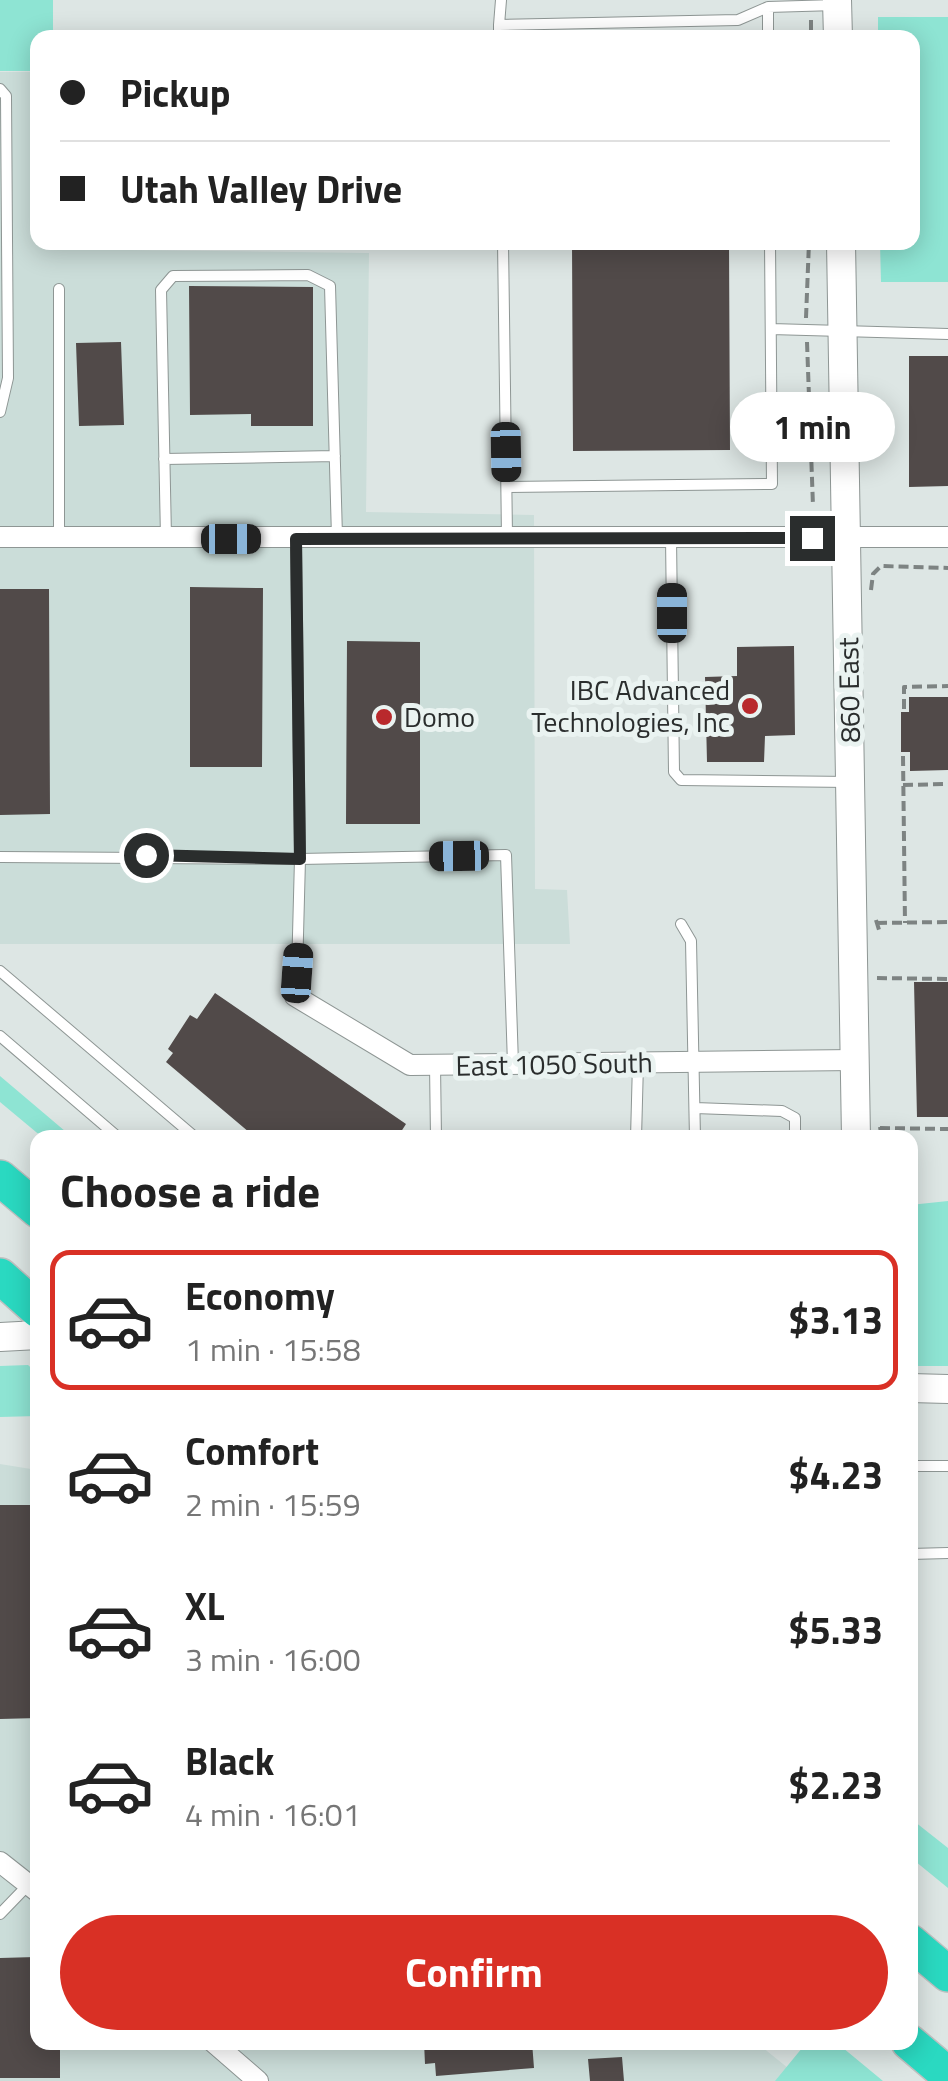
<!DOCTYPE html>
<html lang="en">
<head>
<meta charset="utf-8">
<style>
	:root { --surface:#fff; --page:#f6f6f6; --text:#222; --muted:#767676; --line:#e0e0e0; --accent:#d93025 }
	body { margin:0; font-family:"Titillium Web",sans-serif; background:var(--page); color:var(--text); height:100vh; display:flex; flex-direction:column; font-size:38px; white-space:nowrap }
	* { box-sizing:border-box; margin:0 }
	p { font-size:32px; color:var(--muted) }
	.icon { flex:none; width:55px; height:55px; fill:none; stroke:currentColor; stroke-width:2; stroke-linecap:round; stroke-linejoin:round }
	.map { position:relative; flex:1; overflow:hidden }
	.sheet { position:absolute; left:30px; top:1130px; width:888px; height:920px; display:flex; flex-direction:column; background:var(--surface); border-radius:20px; box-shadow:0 5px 25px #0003 }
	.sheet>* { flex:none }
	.hud { position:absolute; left:30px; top:30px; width:890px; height:220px; border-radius:20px; box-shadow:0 5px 25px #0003; display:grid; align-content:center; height:220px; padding:0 30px; background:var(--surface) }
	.end { position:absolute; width:45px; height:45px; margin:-22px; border:12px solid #2a2d2d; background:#fff; box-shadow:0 0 0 5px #fff }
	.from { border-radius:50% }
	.bubble { position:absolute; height:70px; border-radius:35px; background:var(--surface); box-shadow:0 5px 25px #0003; font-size:32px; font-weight:700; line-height:70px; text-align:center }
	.car { position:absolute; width:30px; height:60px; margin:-30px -15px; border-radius:12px; box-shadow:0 0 8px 2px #0007; background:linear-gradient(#222 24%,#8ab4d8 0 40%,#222 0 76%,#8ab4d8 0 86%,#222 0) }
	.hud b { display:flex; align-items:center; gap:35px; height:95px; font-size:38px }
	.hud b+b { border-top:2px solid var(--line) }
	.hud i { width:25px; height:25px; background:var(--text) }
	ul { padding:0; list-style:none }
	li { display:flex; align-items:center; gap:30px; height:140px; margin:0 20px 15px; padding:0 10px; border:5px solid transparent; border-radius:20px }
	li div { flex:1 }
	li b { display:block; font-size:38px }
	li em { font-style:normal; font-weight:700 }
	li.selected { border-color:var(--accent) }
	li>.icon { width:90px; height:90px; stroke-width:1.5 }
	h2 { padding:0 30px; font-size:45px; line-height:120px }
	.primary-button { display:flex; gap:20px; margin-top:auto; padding:20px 30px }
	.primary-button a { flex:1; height:115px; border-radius:60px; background:var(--accent); color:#fff; font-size:40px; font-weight:700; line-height:115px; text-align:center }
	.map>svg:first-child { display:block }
	.built { fill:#cbddd9 }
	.green { fill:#8ee4d3 }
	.building { fill:#514a49 }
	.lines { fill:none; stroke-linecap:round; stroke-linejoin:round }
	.lane-casing { stroke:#8e9694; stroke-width:12 }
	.street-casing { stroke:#8e9694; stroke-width:22 }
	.secondary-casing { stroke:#8e9694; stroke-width:30 }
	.highway-casing { stroke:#bfc0c0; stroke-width:38 }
	.path { stroke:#7d8382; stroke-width:4; stroke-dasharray:10 5; stroke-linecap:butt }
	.lane { stroke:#fff; stroke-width:10 }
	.street { stroke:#fff; stroke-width:20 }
	.secondary { stroke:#fff; stroke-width:28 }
	.highway { stroke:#2ad9c1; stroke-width:35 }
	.route { stroke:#2a2d2d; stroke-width:12 }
	.poi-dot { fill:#b9292c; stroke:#eaf3f1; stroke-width:4 }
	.labels { text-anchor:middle; stroke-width:10; stroke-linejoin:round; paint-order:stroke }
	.poi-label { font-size:28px; fill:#2a2d2d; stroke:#eaf3f1; text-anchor:end }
	.street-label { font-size:28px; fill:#2a2d2d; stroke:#eaf3f1 }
</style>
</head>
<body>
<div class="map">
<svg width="948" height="2081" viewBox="0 0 948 2081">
	<rect width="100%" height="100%" fill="#dde6e4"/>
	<path class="built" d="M0,72h37l1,170 11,1v6l320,4 -3,259 168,3 1,374 32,1 3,54h-570z
		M0,1464l37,6 1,572 719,1 47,38h-804z"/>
	<path class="green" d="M0,0h53v37l-15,1 -1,33h-37z
		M878,17h70v265h-67l-1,-39 32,-1v-204l-34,-1z
		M0,1076l72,61h-30l-42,-35z
		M948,1201v165h-38v-161z
		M28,1365l9,8v43l-37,1v-51z
		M910,1818l38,30v40l-38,-31z
		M807,2042l30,1 46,38h-108z"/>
	<path class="building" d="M572,242h157l1,208 -157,1z
		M189,286l124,1v139h-62v-12l-61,1z
		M121,342l3,83 -45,1 -3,-83z
		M909,356h39v130l-39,1z
		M190,587l73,1 -1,179h-72z
		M0,589h49l1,225 -50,1z
		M347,641l73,1v182h-74z
		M794,646l1,89 -30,1 -1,26h-57l-2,-85 32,-1v-29z
		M909,697h39v73l-38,1v-19h-9v-40h8z
		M914,982h34v135h-31z
		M215,993l191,131 -9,14h-141l-90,-76 7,-9 -5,-4 22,-34 7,4z
		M0,1505h38v213l-38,1z
		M36,1957l2,85h22v36h-60v-120z
		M424,2042h108l2,26 -98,8 -1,-13 -10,1z
		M622,2057l2,24h-34l-2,-22z"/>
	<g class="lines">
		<defs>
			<path id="lane" d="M768,7v31
				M499,25l2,-25
				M499,38v-13l239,-5 30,-13 68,-2
				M0,89l6,7 2,282 -8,34
				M503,242l4,294
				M59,289v249
				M771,329l177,5
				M164,459l171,-3
				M507,487l265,-3 -2,-242
				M166,538l-5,-248 12,-14 135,-1 22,11 7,251
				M671,538l3,234 7,8 169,2
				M0,857l300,2 -4,-320
				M681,924l10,17 4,197
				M0,971l196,167
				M297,973l3,-114 206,-4 7,209
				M0,1036l119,102
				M435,1065l1,73
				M695,1108l87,3 13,7v20
				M636,1138l2,-75
				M910,1466h38
				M910,1554l38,-1
				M0,1914l29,-30"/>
			<path id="street" d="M0,537h948
				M297,973l-2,23 115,69 445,-5
				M0,1862l38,30
				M213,2042l45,39"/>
			<path id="secondary" d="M837,0l1,38
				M841,242l15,896
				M0,1337l38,-2
				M910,1388l38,1"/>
			<path id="highway" d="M0,1178l38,32
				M0,1276l38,34
				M910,1942l38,32
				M909,2042l39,33"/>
		</defs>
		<use href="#lane" class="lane-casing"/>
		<use href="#street" class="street-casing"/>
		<use href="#secondary" class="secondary-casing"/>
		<use href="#highway" class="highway-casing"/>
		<path class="path" d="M811,20v18
			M806,318l3,-76
			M807,342l6,164
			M871,590l2,-16 8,-8 67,2
			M904,709v-22l44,-1
			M903,756l2,167
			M903,785l45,-1
			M876,920l4,13
			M877,923l71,-1
			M877,978l71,1
			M880,1127l2,11
			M880,1128l68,1"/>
		<use href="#lane" class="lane"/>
		<use href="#street" class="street"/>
		<use href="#secondary" class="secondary"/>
		<use href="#highway" class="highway"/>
	</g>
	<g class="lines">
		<path class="route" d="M146,855l154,4 -4,-320 516,-1"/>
	</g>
	<g class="poi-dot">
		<circle cx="750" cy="706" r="10"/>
		<circle cx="384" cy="717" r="10"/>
	</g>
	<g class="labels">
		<g class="poi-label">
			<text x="730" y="700">IBC Advanced<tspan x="730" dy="32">Technologies, Inc</tspan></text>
			<text x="404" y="727" text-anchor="start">Domo</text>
		</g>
		<g class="street-label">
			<text transform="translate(849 690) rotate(-91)" y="10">860 East</text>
			<text transform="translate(554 1064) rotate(-1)" y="10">East 1050 South</text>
		</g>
	</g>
</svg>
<i class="end from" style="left:146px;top:855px"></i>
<i class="end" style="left:812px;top:538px"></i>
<div class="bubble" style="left:730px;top:392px;width:165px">1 min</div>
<i class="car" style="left:506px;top:452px;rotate:179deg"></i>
<i class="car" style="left:231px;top:539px;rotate:90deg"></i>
<i class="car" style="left:672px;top:613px;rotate:0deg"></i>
<i class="car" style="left:459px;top:856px;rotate:269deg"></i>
<i class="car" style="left:297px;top:973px;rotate:4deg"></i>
<div class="hud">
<b><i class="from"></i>Pickup</b>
<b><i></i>Utah Valley Drive</b>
</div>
<section class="sheet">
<h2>Choose a ride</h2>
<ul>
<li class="selected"><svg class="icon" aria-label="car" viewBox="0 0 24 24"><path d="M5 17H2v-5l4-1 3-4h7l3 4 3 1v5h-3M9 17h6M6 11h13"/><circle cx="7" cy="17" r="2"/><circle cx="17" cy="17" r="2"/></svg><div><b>Economy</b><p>1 min · 15:58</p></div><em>$3.13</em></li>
<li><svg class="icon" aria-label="car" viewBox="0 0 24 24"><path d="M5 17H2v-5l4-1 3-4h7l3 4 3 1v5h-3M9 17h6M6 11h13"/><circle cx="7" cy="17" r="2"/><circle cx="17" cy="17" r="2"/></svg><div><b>Comfort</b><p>2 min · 15:59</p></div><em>$4.23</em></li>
<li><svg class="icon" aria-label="car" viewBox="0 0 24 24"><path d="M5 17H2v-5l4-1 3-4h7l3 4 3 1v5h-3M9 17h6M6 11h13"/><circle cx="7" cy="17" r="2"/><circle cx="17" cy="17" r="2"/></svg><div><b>XL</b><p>3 min · 16:00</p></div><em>$5.33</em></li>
<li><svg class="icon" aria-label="car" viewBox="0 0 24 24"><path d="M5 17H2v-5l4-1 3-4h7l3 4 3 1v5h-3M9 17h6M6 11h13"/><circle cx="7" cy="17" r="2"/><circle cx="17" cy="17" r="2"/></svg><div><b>Black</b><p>4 min · 16:01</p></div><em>$2.23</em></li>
</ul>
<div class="primary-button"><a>Confirm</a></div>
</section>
</div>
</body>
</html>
